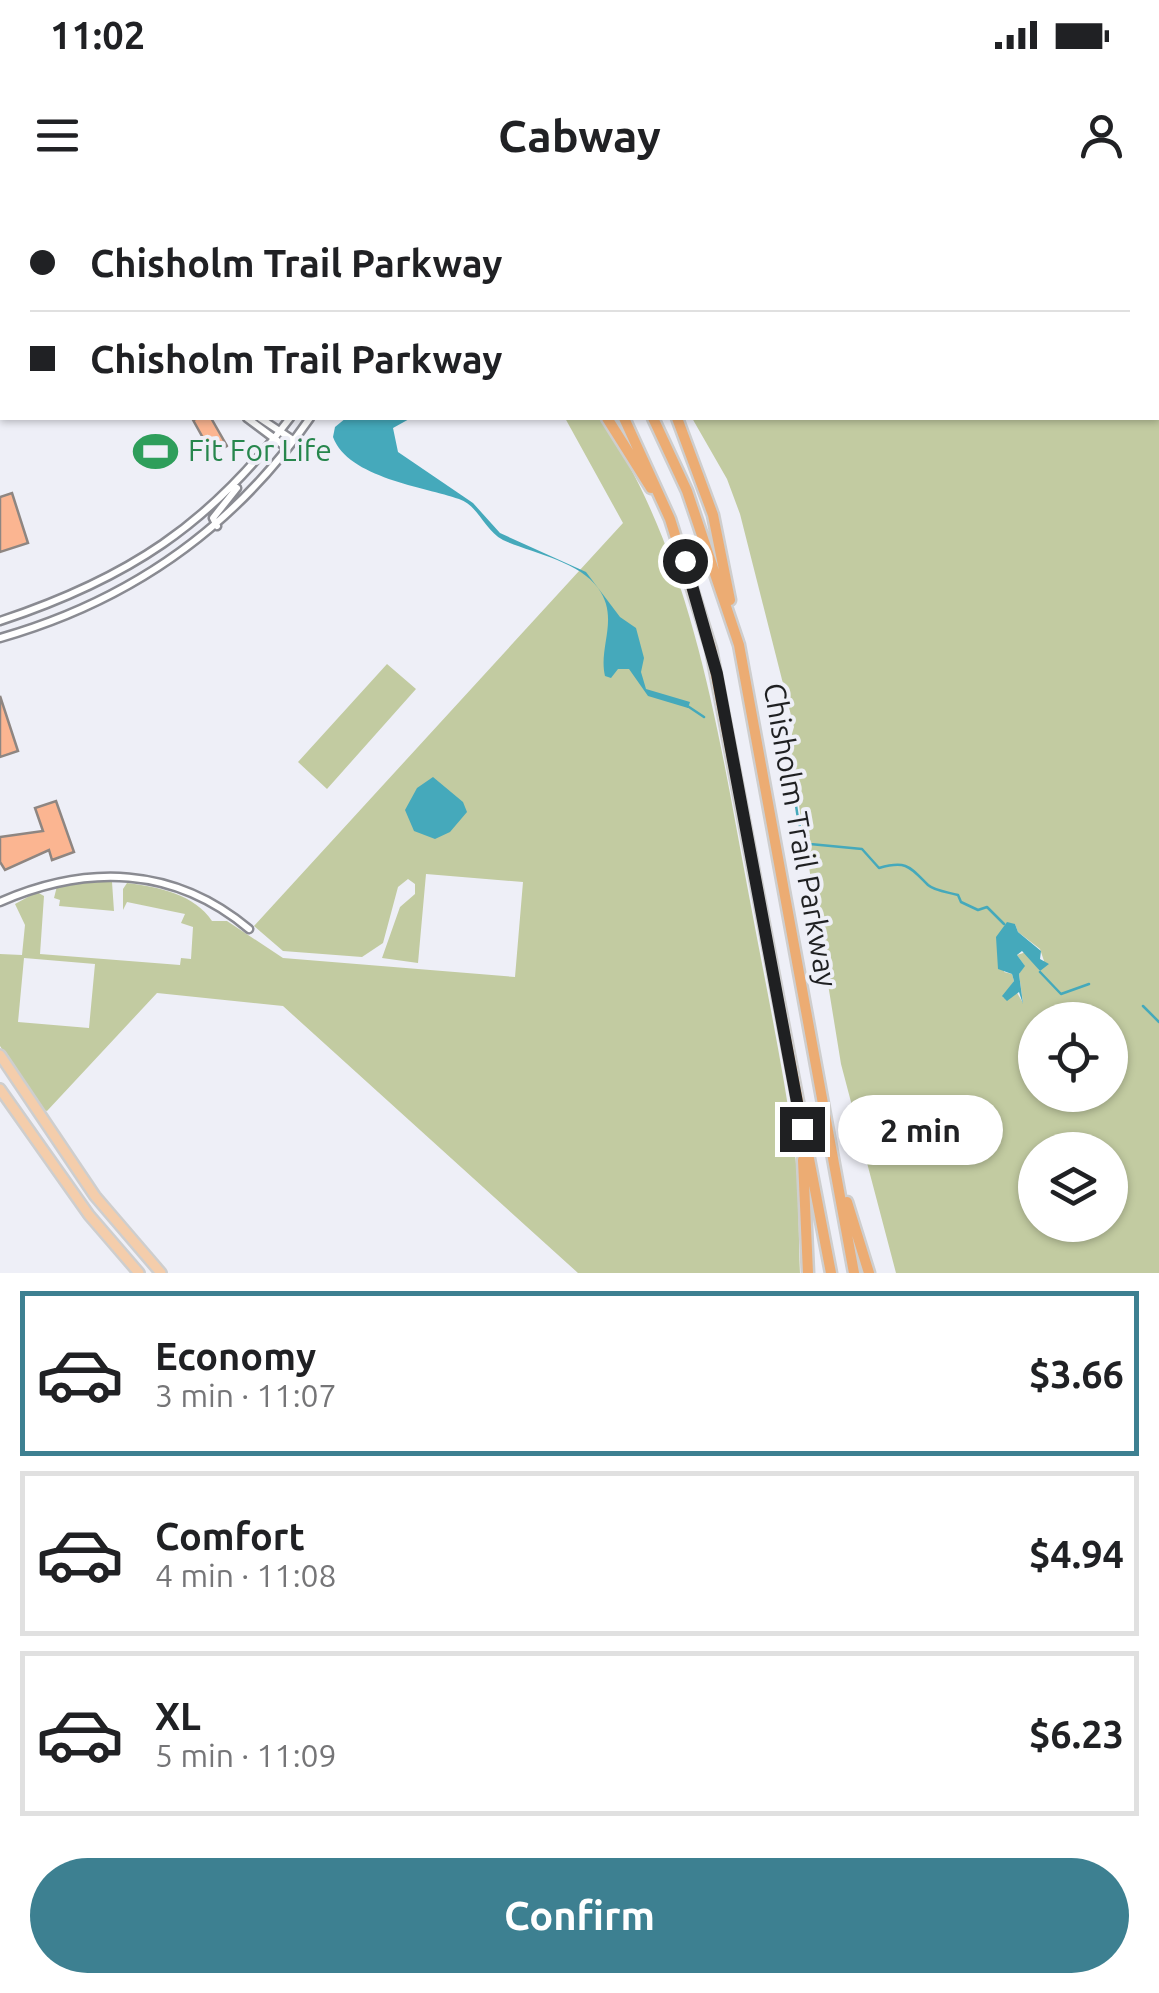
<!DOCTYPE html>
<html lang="en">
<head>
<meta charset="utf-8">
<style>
	:root { --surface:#fff; --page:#f6f6f6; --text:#202124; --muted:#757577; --line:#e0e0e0; --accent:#3d8091 }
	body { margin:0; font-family:Ubuntu,sans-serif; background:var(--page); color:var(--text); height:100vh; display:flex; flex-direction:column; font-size:38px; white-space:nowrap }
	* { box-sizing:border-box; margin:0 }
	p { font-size:32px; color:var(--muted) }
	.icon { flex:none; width:55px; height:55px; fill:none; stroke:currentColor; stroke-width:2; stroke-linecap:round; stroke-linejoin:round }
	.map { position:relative; height:1073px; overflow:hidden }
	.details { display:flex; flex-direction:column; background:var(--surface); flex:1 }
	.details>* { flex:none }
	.hud { position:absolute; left:0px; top:0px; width:1160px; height:220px; box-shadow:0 2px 8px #0004; display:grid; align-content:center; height:220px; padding:0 30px; background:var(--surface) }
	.fabs { position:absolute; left:1018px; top:802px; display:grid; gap:20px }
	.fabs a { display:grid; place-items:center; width:110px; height:110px; border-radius:50%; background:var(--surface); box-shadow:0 2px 8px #0004; font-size:50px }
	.end { position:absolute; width:45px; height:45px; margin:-22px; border:12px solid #1f2022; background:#fff; box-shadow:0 0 0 5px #fff }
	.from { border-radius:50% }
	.bubble { position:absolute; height:70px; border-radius:35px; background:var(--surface); box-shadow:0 2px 8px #0004; font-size:32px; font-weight:700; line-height:70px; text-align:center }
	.hud b { display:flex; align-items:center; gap:35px; height:95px; font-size:38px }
	.hud b+b { border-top:2px solid var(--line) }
	.hud i { width:25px; height:25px; background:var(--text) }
	ul { padding:18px 0 0; list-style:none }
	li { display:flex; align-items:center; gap:30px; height:165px; margin:0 20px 15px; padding:0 10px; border:5px solid var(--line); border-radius:0px }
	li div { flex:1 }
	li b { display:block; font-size:38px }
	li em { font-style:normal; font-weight:700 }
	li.on { border-color:var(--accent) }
	li>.icon { width:90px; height:90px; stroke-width:1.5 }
	.action { display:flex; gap:20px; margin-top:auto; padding:20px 30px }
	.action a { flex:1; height:115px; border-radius:60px; background:var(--accent); color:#fff; font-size:40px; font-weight:700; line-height:115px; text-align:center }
	.status { display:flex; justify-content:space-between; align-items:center; height:70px; padding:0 50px; background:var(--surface); direction:ltr }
	.status svg { height:28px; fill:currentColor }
	header { display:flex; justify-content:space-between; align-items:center; height:130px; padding:0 30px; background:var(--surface); font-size:45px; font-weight:700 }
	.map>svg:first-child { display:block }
	.green { fill:#c2cba1; fill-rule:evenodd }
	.water { fill:#45a9bb }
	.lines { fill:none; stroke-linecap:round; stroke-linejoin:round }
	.stream { stroke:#45a9bb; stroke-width:2.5 }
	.building { fill:#fbb591; stroke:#8e8682; stroke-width:2.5 }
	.minor-casing { stroke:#8a8b92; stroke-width:11 }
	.major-casing { stroke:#cecece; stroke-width:14 }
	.highway-casing { stroke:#cecece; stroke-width:15 }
	.minor { stroke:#fff; stroke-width:6 }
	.major { stroke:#f4cdab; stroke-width:9 }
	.highway { stroke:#ecac73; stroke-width:10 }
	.route { stroke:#1f2022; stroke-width:12 }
	.labels { text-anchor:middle; stroke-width:8; stroke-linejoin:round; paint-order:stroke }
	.leisure-label { font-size:30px; fill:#27864d; stroke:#eeeff7; text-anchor:start }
	.street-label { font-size:30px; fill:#1f2022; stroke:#eeeff7 }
</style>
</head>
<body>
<div class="status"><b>11:02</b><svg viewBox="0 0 49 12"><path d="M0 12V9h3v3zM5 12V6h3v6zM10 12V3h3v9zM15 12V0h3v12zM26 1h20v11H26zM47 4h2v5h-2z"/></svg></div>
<header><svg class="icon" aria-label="menu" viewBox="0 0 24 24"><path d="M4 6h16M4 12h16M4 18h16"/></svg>Cabway<svg class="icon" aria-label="person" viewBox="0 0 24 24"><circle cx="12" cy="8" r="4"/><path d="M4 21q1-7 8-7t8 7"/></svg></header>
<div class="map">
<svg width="1159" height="1073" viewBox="0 0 1159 1073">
	<rect width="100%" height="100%" fill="#eeeff7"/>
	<path class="green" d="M1159,113v960h-263l-55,-209 -52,-320 5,-17 -54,-213 -13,-35 -35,-61h466zM1015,724l3,8 22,17 4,12 -4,10 -14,-19 -9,3 7,10 -5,9 4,29 -7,-12 -13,7 11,-17 -2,-7 -8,-2zM1035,820h75v75h-75zM1035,950h75v75h-75z
		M565,218h36c91,138 116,307 146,467 16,87 35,175 47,261 6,43 4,87 6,127h-222l-295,-267 -126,-13 -110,118 -7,-2 -40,-63v-92l22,1 3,-30 -10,-21 22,-12 7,4 -4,58 140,11 1,-7 10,1 2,-32 -12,-4 4,-9 -58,-12 -4,8v-21l4,-6c33,4 68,12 85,38h15l56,37 232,19 8,-95 -97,-8 -8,89 -36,-5 18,-51 15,-13v-10l-7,-5 -10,8 -15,56 -21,14 -79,-6 -29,-25 369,-403zM24,758l71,6 -6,64 -71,-6z
		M387,464l29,25 -89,100 -29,-27z
		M86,682h26l2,29 -55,-5 1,-6 -6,-2 3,-12z"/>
	<path class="water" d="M346,218h65l-18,10 5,24 75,51 27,30 86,39 34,45 16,11 8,30 -3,14 5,17 44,13 -2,6 -40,-12 -19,-27h-11l-7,9 -6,-2c-7,-29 15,-58 -7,-88 -19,-27 -66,-35 -95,-48 -19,-10 -24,-34 -44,-41 -34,-12 -111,-21 -126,-62l2,-10z
		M433,577l30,25 4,10 -17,20 -15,7 -21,-8 -9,-21 12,-22z
		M1007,722l8,2 3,8 23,19 -1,8 9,5 -9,7 -18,-20 -5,4 8,11 -6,8 4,30 -4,-12 -12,9 -5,-5 12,-15 -2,-7 -14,-5 -2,-32z"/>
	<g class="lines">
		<path class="stream" d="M1158,133h1
			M686,505l18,12
			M777,567c28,16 11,55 33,77l52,5 17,19c28,-8 31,-1 49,17 7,6 19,7 30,10l3,7 17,8 9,-3 17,17
			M1040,772l21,22 28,-10
			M1143,806l16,16"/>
	</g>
	<path class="building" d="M198,218h13l16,28 -15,8 -19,-34z
		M12,293l16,50 -28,9v-55z
		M0,496l18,55 -18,6z
		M56,601l18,51 -22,8 -3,-10 -44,20 -5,-8v-25l43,-6 -8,-23z"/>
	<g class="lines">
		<defs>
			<path id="minor" d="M984,0l12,2
				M387,2l1,-2
				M405,2l1,-2
				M1013,2l21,-2
				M1158,32l1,-2
				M0,102l2,1
				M247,218l40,30
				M260,218l33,22
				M217,326l-4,-8 24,-30
				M0,421c127,-42 210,-96 290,-203
				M0,438c130,-37 233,-109 310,-220
				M0,702c87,-38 174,-36 249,27"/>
			<path id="major" d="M0,855l95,141 66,77
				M0,889l89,126 50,58"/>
			<path id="highway" d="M418,0l3,2
				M457,0l3,2
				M474,0l2,2
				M505,0l2,2
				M523,0l2,2
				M550,0l2,2
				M607,218l44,70
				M624,218l46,101 41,130 120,624
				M653,218l34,73 52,154 115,628
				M677,218l36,97 17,85
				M803,960l5,113
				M847,1002l22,71"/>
		</defs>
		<use href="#minor" class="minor-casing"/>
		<use href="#major" class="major-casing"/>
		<use href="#highway" class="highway-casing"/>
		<use href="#minor" class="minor"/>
		<use href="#major" class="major"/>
		<use href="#highway" class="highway"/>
	</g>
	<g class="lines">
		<path class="route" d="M685,361l32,113 85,455"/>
	</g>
	<defs>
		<symbol id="stadium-bare" viewBox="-9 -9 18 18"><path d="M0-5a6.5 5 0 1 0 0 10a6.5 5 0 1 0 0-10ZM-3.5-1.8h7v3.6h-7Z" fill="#2e9e5b" stroke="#eeeff7" stroke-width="2.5" paint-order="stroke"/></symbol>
	</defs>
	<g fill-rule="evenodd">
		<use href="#stadium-bare" x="124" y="220" width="63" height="63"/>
	</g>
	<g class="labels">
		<g class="leisure-label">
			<text x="188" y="261">Fit For Life</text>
		</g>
		<g class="street-label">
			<text transform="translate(800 635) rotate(80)" y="10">Chisholm Trail Parkway</text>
		</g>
	</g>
</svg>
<div class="fabs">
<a><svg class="icon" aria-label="locate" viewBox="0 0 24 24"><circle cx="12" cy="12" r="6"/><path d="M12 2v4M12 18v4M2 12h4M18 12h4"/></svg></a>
<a><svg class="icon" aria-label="layers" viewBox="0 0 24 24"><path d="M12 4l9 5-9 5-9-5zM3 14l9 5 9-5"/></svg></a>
</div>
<i class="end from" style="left:685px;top:361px"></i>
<i class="end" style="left:802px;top:929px"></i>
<div class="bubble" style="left:838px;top:895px;width:165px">2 min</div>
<div class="hud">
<b><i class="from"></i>Chisholm Trail Parkway</b>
<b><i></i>Chisholm Trail Parkway</b>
</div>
</div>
<section class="details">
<ul>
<li class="on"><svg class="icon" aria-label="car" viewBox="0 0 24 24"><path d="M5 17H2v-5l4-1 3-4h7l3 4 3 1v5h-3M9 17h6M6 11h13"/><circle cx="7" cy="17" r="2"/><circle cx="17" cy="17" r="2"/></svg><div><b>Economy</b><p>3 min · 11:07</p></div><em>$3.66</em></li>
<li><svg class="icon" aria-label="car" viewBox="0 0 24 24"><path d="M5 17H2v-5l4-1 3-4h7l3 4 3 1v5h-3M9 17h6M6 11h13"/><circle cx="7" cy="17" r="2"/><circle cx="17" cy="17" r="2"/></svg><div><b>Comfort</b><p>4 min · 11:08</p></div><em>$4.94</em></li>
<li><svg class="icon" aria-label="car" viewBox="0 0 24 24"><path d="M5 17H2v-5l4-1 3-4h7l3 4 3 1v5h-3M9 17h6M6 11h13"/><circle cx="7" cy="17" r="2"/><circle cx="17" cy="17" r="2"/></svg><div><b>XL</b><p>5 min · 11:09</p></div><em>$6.23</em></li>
</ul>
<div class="action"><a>Confirm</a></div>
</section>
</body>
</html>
